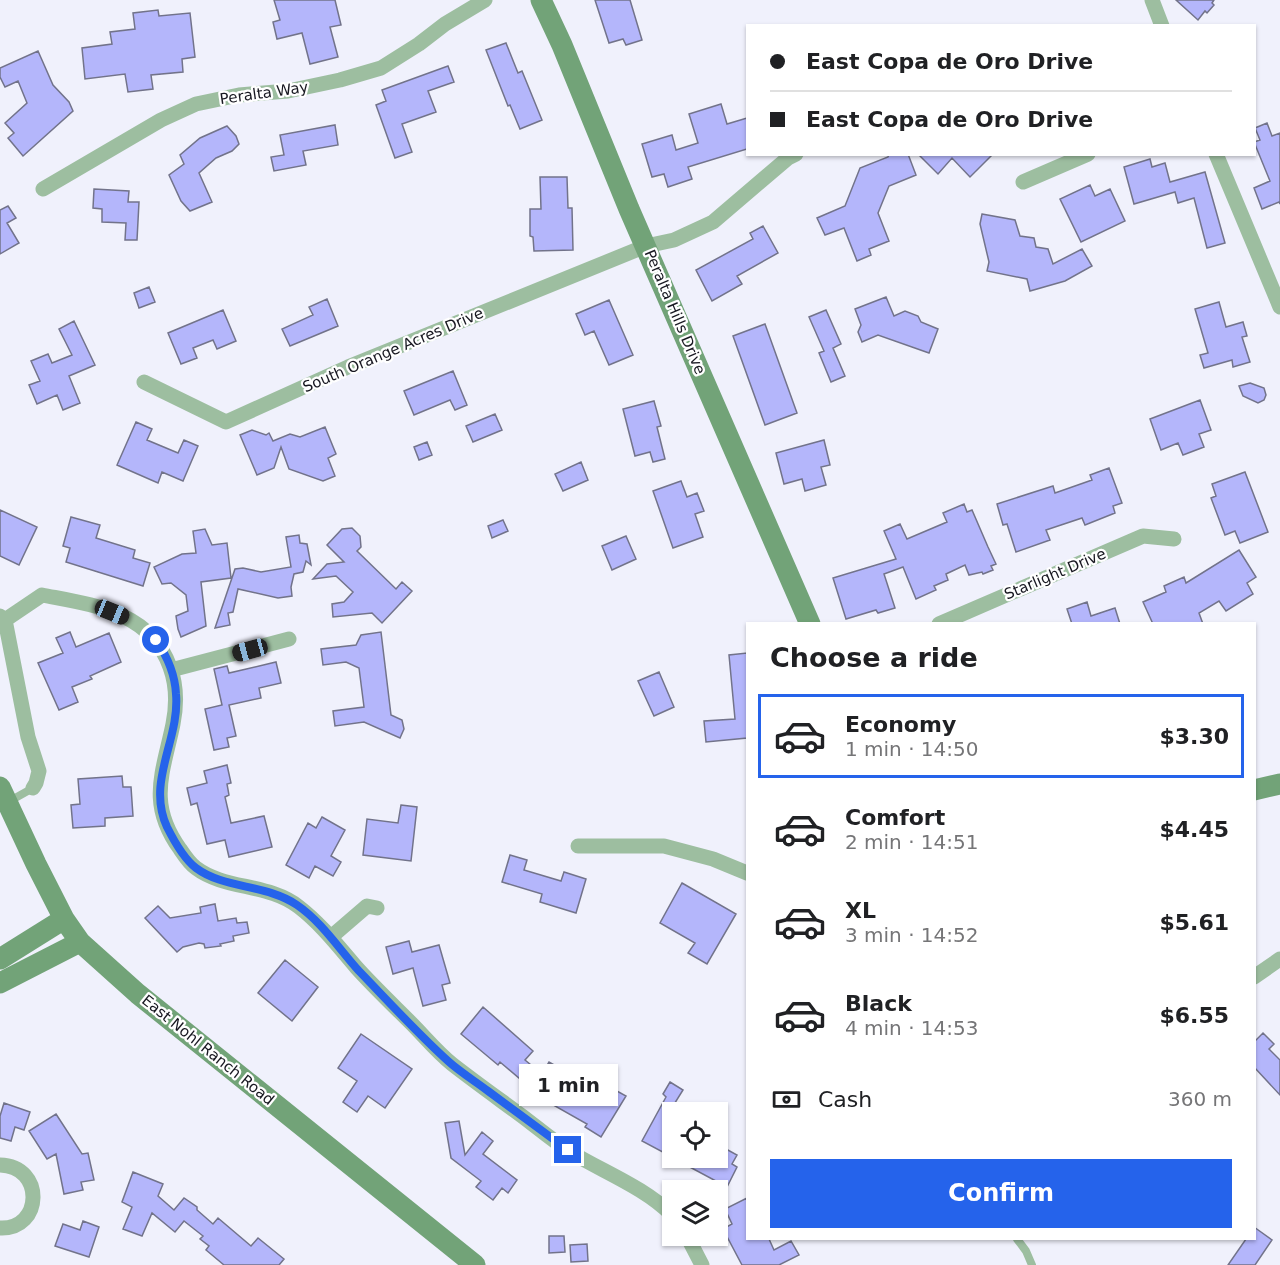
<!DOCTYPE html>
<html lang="en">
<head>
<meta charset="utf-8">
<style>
	:root { --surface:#fff; --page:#f6f6f6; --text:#202124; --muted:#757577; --line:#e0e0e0; --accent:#2563eb }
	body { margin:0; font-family:"DejaVu Sans",sans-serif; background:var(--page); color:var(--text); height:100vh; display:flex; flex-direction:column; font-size:22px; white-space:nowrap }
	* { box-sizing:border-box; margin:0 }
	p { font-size:20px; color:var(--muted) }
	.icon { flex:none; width:33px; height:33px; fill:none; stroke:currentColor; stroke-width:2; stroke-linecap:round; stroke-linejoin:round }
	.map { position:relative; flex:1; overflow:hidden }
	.panel { position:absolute; left:746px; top:622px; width:510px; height:618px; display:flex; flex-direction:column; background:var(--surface); border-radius:0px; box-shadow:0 2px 4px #0004 }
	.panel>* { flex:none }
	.guide { position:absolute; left:746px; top:24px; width:510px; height:132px; border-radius:0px; box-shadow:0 2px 4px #0004; display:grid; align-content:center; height:132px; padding:0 24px; background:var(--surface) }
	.controls { position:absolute; left:662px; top:1102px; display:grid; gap:12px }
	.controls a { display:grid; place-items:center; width:66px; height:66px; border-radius:0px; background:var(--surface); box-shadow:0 2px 4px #0004; font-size:30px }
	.end { position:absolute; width:27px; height:27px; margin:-14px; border:8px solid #2563eb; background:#fff; box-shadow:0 0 0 3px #fff }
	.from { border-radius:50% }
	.bubble { position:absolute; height:42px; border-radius:0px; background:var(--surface); box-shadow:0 2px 4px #0004; font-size:20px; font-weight:700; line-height:42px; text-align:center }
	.car { position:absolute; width:18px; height:36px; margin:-18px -9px; border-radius:8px; box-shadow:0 0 4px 2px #0007; background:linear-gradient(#222 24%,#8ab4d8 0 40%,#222 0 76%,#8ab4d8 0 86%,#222 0) }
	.guide b { display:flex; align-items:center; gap:21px; height:57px; font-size:22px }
	.guide b+b { border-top:2px solid var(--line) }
	.guide i { width:15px; height:15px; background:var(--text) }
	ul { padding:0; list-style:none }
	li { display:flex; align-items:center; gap:18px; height:84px; margin:0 12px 9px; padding:0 12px; border:3px solid transparent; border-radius:0px }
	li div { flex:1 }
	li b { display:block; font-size:22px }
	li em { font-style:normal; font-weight:700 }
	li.on { border-color:var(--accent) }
	li>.icon { width:54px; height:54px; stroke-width:1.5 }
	h2 { padding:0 24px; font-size:27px; line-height:72px }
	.pay { display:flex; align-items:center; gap:15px; height:66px; padding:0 24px; font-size:22px }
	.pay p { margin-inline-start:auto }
	.button { display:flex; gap:12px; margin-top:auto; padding:12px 24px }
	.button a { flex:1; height:69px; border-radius:0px; background:var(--accent); color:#fff; font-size:24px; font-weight:700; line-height:69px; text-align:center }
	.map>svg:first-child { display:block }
	.building { fill:#b4b6fb; stroke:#72738a; stroke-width:1.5 }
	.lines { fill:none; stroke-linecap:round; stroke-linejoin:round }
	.lane { stroke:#9dbea0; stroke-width:8 }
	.street { stroke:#9dbea0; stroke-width:15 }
	.secondary { stroke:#72a378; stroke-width:21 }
	.route { stroke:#2563eb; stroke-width:8 }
	.labels { text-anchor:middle; stroke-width:4.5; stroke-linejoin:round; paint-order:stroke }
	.street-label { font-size:15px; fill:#171720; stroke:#fff }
</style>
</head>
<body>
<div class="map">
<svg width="1280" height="1265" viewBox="0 0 1280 1265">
	<rect width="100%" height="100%" fill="#f0f1fc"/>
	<path class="building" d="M274,0h61l6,25 -11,2 8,30 -28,7 -8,-31 -25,6 -4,-17 7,-2z
		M595,0h35l12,40 -16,5 -3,-6 -14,4z
		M1176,0h38l-2,3 2,2 -7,8 -2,-2 -7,9z
		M158,10l1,6 31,-3 5,44 -13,2 1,13 -32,3 2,14 -25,3 -3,-18 -40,5 -3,-31 30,-4 -2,-12 25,-3 -2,-16z
		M506,43l12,30 4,-2 20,49 -22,9 -10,-24 -2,1 -22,-56z
		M38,51l15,34 16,17 4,9 -50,45 -15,-18 6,-5 -9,-10 22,-20 -9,-22 -13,6 -5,-10v-9z
		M448,66l6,16 -26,9 8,21 -34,12 10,28 -17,6 -19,-53 10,-4 -4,-11z
		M721,104l6,20 20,-6v31l-59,18 4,12 -24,8 -4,-13 -12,3 -10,-33 30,-9 4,15 22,-7 -9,-29z
		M1267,123l5,13 8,-3v71l-1,-2 -17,7 -8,-21 16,-7 -16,-39 6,-2 -5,-12z
		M335,125l3,20 -35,6 3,14 -32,6 -3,-14 13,-2 -4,-20z
		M227,126l9,10 3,8 -7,7 -16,7 -17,15 13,29 -22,9 -9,-10 -12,-26 15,-11 -4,-9 20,-17z
		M889,154h19l8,21 -27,11 -11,27 11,28 -20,8 2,6 -14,6 -13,-33 -19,7 -8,-17 28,-12 15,-38 28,-11z
		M918,154h75l-23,23 -18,-19 -14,16z
		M1150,159l2,8 13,-4 5,19 35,-10 20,71 -18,5 -13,-50 -16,5 -3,-11 -41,12 -10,-37z
		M540,177h27l1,31h4l1,42 -39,1 -1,-14 -3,-1v-27h11z
		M1090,185l5,11 15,-7 15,32 -44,21 -21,-43z
		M94,189l35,2 -1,11h11l-2,38h-12l1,-17 -24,-1v-13l-9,-1z
		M8,206l8,12 -9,5 12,20 -19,11v-44z
		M982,214l33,6 5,16 14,2 2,9 12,2 5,15 29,-15 10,17 -27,15 -35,10 -3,-12 -40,-8 2,-9 -9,-38z
		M763,226l15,27 -41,23 5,8 -30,17 -16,-31 57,-31 -3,-6z
		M149,287l6,15 -16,6 -5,-15z
		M886,297l8,19 11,-5 13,5 3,6 17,7 -9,24 -51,-18 -16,7 -4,-10 3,-7 -6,-16z
		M327,299l11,27 -48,20 -8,-17 31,-14 -4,-8z
		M609,300l24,55 -24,10 -15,-34 -9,4 -9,-21z
		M1219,302l7,25 17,-5 4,14 -5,1 8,25 -17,5 -1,-7 -28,8 -4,-13 8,-2 -13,-44z
		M223,310l13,31 -19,8 -4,-9 -20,8 4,10 -16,6 -13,-31z
		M826,310l15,34 -8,4 12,28 -14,6 -12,-29 5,-2 -15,-34z
		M74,321l21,44 -26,11 11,27 -17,7 -6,-15 -20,9 -8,-19 11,-4 -9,-20 17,-7 4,9 20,-8 -13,-26z
		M765,324l32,89 -32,12 -32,-89z
		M453,371l14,34 -12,5 -5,-10 -36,15 -10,-24z
		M1250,383l14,5 2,7 -2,5 -6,3 -15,-7 -4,-10z
		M1200,400l11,30 -12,4 5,13 -21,8 -5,-12 -17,7 -11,-31z
		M654,401l7,25 -4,1 8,32 -12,3 -3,-10 -15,4 -12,-47z
		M495,414l7,16 -29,12 -7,-16z
		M136,422l16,7 -5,11 31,13 6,-13 14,6 -15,35 -21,-9 -4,11 -41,-18z
		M325,427l11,27 -8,4 7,18 -12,5 -34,-12 -8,-22 -7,21 -17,7 -17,-40 12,-5 14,5 3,-2 4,8 17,-7 10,3z
		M824,440l6,25 -9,2 5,18 -21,6 -3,-12 -18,5 -8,-31z
		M427,442l5,13 -13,5 -5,-13z
		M581,462l7,18 -25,11 -8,-17z
		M1109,468l13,35 -9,3 2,7 -30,12 -3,-7 -36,12 4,10 -34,12 -9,-28 -4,1 -6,-21 56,-18 2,7 37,-13 -2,-5z
		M1245,472l23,60 -28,11 -5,-12 -10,4 -14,-37 5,-2 -4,-12z
		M681,481l6,16 10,-4 7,18 -9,3 8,23 -30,11 -20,-57z
		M964,504l3,8 5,-2 16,37 8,17 -5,2 2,4 -10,4 -1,-2 -13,3 -4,-10 -19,9 2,6 -14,6 2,4 -20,9 -13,-32 -19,7 11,34 -17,5 -2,-3 -30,9 -13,-41 63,-19 -12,-28 16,-7 7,15 40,-17 -4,-9z
		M0,510l37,17 -18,38 -19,-9z
		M71,517l29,8 -4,13 39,12 -2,8 17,5 -7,23 -77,-24 4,-14 -7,-2z
		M503,520l5,11 -16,7 -4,-12z
		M352,528l8,8 1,11 -4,4 39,38 6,-7 10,9 -30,32 -10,-10 -39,4 -1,-13 12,-2 9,-10 -17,-16 -23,3 14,-15 17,-2 -17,-17 15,-16z
		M205,529l7,16 15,-2 4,35 -30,4 5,44 -25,11 -3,-8 -2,-13 12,-5 -2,-16 -15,-12 -9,1 -8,-17 28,-13 14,-1 -3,-22z
		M299,535l1,8 7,1 4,21 -5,-4 -3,11 -9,2 -3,13 1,9 -14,2 -40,-9 -5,23 -5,1 2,12 -15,3 20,-59 8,-1 18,4 30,-5 -5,-30z
		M626,536l10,23 -24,11 -10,-24z
		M1239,550l17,27 -9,6 6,11 -27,17 -7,-10 -20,12 4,11h-50l-10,-22 23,-10 -2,-6 20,-9 2,6z
		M1087,602l4,14 24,-8 5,16h-48l-5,-15z
		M70,632l6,15 33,-14 12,29 -31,14 2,3 -20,8 6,15 -19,8 -21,-47 25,-10 -7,-15z
		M381,632l10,83 11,5 2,9 -4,9 -36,-16 -29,4 -2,-15 31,-4 -5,-39 -13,-6 -23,3 -2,-16 35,-4 5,-10z
		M747,653v85l-41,4 -2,-21 31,-2 -6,-64z
		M276,662l5,21 -22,5 2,10 -32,7 7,31 -9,2 2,9 -15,3 -9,-41 17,-4 -8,-36 13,-3 2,7z
		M659,672l15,35 -20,9 -16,-35z
		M227,765l4,18 -4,1 2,11 -4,2 6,26 33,-7 8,31 -43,10 -4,-17 -18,4 -10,-41 -6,2 -4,-17 20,-5 -3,-12z
		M122,776l1,11h8l2,29 -28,2v8l-32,2 -2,-23 9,-1 -2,-25z
		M401,805l16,2 -6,54 -48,-6 4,-36 31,4z
		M322,817l23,13 -14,26 10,6 -8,14 -18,-10 -6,12 -23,-13 22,-42 8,5z
		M510,855l17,5 -3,10 37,11 3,-9 22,7 -10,34 -36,-11 2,-8 -40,-12z
		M682,883l54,31 -29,50 -19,-11 7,-10 -35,-20z
		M215,904l3,17 18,-3 1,5 10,-1 2,11 -16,3 1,5 -14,3 1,2 -16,2 -1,-4 -5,-1 -16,4 -6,5 -32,-34 13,-12 12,12 31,-5 -1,-6z
		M409,941l3,11 27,-7 11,38 -8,2 4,15 -23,6 -10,-38 -20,6 -7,-27z
		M285,960l33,27 -26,34 -34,-28z
		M483,1007l50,44 -8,9 17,14 7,-12 37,21 4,-7 36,20 -25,41 -16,-10 2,-3 -55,-31 1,-3 -33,-28 -2,3 -37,-31z
		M1263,1033l11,11 -5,5 11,11v35l-26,-28v-25z
		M361,1034l51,35 -27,39 -17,-12 -11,16 -14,-10 14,-21 -19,-13z
		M670,1082l13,8 -15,24 4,2v41l-30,-16 24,-44 -3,-3z
		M4,1103l26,9 -6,18 -9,-3 -4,14 -11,-3v-22z
		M56,1114l26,40 6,-1 6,27 -13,2 2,8 -19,4 -8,-40 -9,5 -18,-28z
		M459,1121l6,34 17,-23 11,9 -10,13 34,26 -9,13 -6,-5 -9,12 -17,-13 5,-6 -30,-23 -6,-35z
		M717,1144l20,11 -5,9 5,3 -10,20 -54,-29h44z
		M133,1172l30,12 -5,12 16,14 10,-12 13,9v3l16,14 5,-6 33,28 7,-8 26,21 -5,6h-55l-18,-15 3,-4 -9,-7 3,-3 -19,-15 -9,11 -23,-19 -10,23 -19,-7 9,-22 -10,-5z
		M747,1198v41h22l5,11 17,-9 8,14 -20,10h-37l-19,-36 9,-5 -7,-15z
		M83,1221l16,6 -10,30 -34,-11 8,-22 17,6z
		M1254,1227l18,13 -17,25h-27l18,-26h8z
		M549,1236h15l1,16 -16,1z
		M587,1244l1,17 -17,1 -1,-17z"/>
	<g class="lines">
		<path class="lane" d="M8,802l25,-14
			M1017,1239l9,12 6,14"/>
		<path class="street" d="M1152,0l10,26
			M1216,154l64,153
			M1023,182l65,-28
			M43,189l118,-69 35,-16 43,-9 49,-4 52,-11 41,-12 38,-24 26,-20 40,-24
			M144,382l82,40 122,-55 298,-121 28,-6 39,-18 75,-64 8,-4
			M0,616l5,4 23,117 11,34 -3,12 -3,5
			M5,620l37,-25c51,10 108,16 128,72 7,19 7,37 3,57 -10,49 -26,79 7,125 4,6 10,15 16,19 29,22 73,15 103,39 22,17 39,39 57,60 17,19 36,37 55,56 13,13 26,29 41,41 23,18 47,35 70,52 16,12 31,25 47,35 34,21 75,36 103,64
			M939,624l204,-88 31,3
			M171,670l118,-31
			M578,846h86l49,13 34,14
			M331,937l36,-31 10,2
			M1254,977l26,-18
			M0,1165c45,1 43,65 0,63
			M687,1236l15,29"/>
		<path class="secondary" d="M541,0l21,45 67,164 181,415
			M0,787l36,77 28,55 16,23 58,52 337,271
			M1254,790l26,-6
			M0,959l64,-40
			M0,983l80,-41"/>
	</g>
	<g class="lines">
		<path class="route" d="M156,640c11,16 19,34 20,54 4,46 -30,87 -9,133 7,14 17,32 29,41 28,21 70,16 101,37 25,17 42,44 62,66 29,30 58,62 89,90 12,11 27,20 40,30 27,20 53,39 80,59"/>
	</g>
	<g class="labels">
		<g class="street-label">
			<text transform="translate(264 93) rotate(-8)" y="5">Peralta Way</text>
			<text transform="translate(675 312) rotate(67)" y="5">Peralta Hills Drive</text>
			<text transform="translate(393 350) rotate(-23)" y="5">South Orange Acres Drive</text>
			<text transform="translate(1055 574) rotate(-23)" y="5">Starlight Drive</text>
			<text transform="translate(208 1050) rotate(39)" y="5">East Nohl Ranch Road</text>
		</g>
	</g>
</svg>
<div class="controls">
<a><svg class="icon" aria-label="locate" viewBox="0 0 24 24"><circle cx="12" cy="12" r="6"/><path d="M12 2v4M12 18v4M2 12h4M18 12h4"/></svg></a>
<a><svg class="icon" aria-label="layers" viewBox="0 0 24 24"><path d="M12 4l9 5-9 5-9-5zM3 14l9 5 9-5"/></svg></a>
</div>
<i class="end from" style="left:156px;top:640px"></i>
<i class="end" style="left:568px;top:1150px"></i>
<div class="bubble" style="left:519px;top:1064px;width:99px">1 min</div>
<i class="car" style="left:112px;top:612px;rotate:112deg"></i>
<i class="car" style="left:250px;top:650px;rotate:255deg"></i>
<div class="guide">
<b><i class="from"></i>East Copa de Oro Drive</b>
<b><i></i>East Copa de Oro Drive</b>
</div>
<section class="panel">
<h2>Choose a ride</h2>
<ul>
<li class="on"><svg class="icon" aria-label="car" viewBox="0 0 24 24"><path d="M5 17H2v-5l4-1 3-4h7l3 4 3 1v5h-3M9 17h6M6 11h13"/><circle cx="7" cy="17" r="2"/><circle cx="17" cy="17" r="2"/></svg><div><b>Economy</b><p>1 min · 14:50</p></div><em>$3.30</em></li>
<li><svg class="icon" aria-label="car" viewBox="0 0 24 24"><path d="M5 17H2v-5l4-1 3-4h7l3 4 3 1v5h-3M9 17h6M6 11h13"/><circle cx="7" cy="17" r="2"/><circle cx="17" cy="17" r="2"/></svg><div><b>Comfort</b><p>2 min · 14:51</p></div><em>$4.45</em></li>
<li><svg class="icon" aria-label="car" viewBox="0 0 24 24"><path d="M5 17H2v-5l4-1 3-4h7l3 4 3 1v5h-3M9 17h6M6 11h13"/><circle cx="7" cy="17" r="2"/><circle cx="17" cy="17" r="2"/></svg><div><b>XL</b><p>3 min · 14:52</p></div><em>$5.61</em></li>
<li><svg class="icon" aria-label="car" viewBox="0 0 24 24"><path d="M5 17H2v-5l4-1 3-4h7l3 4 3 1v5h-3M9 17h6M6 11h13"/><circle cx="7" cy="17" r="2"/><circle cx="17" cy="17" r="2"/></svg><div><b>Black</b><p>4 min · 14:53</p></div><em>$6.55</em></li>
</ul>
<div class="pay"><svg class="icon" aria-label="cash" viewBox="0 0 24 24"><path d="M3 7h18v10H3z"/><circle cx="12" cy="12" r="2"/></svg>Cash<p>360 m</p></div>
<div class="button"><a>Confirm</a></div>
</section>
</div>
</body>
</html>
